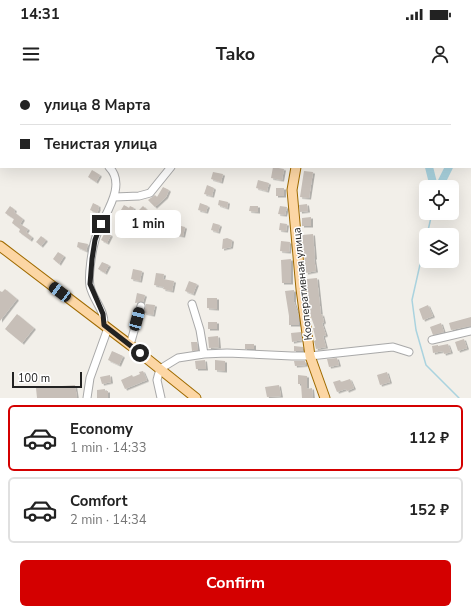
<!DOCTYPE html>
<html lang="en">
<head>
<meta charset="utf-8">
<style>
	:root { --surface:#fff; --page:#f2f2f2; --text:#222; --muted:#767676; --line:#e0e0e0; --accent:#d40000 }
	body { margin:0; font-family:"Nunito Sans",sans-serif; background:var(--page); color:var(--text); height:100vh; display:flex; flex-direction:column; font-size:15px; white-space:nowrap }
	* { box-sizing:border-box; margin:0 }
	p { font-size:13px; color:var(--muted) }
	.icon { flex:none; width:22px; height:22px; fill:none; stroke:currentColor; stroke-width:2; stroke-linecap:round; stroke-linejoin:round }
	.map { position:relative; height:318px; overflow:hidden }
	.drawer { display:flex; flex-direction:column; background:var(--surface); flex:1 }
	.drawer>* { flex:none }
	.guide { position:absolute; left:0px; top:0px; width:471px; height:88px; box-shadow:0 4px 16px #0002; display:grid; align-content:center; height:88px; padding:0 20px; background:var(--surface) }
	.fabs { position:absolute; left:419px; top:100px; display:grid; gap:8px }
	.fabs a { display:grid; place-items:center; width:40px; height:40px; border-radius:6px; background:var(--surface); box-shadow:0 4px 16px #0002; font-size:20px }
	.scale { position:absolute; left:12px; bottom:10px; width:70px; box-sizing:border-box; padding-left:4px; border:2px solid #222; border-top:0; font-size:11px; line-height:14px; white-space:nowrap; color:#222; -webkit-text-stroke:3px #fff; paint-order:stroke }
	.end { position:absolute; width:18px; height:18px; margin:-9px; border:5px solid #222; background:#fff; box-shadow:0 0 0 2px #fff }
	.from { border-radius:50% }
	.bubble { position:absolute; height:28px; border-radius:6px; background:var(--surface); box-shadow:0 4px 16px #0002; font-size:13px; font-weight:700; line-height:28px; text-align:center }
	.car { position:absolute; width:12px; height:24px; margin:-12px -6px; border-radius:5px; box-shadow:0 0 3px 1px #0007; background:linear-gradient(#222 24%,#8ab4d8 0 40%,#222 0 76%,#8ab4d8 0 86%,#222 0) }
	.guide b { display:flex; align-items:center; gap:14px; height:38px; font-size:15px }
	.guide b+b { border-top:1px solid var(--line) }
	.guide i { width:10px; height:10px; background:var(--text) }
	ul { padding:7px 0 0; list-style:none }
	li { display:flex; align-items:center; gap:12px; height:66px; margin:0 8px 6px; padding:0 12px; border:2px solid var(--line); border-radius:6px }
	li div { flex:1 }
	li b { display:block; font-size:15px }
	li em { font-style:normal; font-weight:700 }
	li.selected { border-color:var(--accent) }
	li>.icon { width:36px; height:36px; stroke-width:1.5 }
	.primary-button { display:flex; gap:8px; margin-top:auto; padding:8px 20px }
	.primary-button a { flex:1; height:46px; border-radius:6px; background:var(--accent); color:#fff; font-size:16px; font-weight:700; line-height:46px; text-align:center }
	.status { display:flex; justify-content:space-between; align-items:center; height:28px; padding:0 20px; background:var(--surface); direction:ltr }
	.status svg { height:11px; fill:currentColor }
	header { display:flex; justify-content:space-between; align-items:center; height:52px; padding:0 20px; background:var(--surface); font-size:18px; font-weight:700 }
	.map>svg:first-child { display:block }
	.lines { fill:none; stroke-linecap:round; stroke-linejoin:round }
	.stream { stroke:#aad3df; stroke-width:1.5 }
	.river { stroke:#aad3df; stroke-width:8 }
	.building { fill:#c7bfb8; filter:url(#shadow) }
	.minor-casing { stroke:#a9a9a9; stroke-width:9 }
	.major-casing { stroke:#a06b00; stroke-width:11 }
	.minor { stroke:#fff; stroke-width:7 }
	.major { stroke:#fcd6a4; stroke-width:9 }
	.route { stroke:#222; stroke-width:5 }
	.labels { text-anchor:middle; stroke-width:3; stroke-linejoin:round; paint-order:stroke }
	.street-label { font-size:11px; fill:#222; stroke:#fff }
</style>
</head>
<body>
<div class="status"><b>14:31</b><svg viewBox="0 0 49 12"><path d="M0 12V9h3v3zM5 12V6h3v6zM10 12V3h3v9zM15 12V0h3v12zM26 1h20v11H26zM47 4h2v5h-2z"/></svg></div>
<header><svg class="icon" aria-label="menu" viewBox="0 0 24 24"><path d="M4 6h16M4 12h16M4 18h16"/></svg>Tako<svg class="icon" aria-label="person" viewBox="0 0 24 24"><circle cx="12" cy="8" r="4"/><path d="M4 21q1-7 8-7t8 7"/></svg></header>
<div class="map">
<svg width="471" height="318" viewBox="0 0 471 318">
	<defs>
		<filter id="shadow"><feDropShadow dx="2" dy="1.5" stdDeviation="0" flood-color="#0004"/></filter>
	</defs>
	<rect width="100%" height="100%" fill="#f2efe9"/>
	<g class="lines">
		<path class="stream" d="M427,155l5,-22
			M426,158l-14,62 4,30 10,35 33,33"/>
		<path class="river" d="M221,1h3
			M470,52l1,-1
			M429,87l5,20
			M439,107l10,-20"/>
	</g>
	<path class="building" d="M273,87l11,2 -2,11 -11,-2z
		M92,90l8,5 -4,7 -8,-5z
		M304,91l9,1 -4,26 -9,-1z
		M213,92l10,2 -2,8 -10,-3z
		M258,100l11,3 -2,8 -11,-3z
		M207,105l7,3 -2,8 -8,-2z
		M163,107l6,3 -3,7 -11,10 -7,-7 7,-5 2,2z
		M276,108h8v8h-8z
		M219,120l9,2 -1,6 -9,-3z
		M93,123l6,3 -1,2h1l-2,5 -7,-3z
		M200,123l8,3 -2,6 -8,-2z
		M307,124l1,7 -8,1 -1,-7z
		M124,125l5,3 1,-2 4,2 -4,7 -9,-5z
		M10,126l5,4 -1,2 9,7 -3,5 8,5 -2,3 6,5 -2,3 -11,-8 1,-3 -8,-6 2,-4 -9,-6z
		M143,126l4,4 -5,5 -4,-4z
		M250,126h8v6l-9,-1z
		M280,126l7,1 -2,8 -7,-1z
		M311,137v9h-9v-8z
		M213,143l7,2 -2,7 -7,-2z
		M280,143l7,1 -1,7 -7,-1z
		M177,145l8,2 -2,9 -9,-2z
		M105,152l6,3 -4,8 -6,-3z
		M313,154l2,24h-1l2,13 -10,2 -4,-38z
		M41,156l5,4 -5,6 -5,-4z
		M227,158l5,2 -1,7 -9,2 1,-10z
		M281,161l9,1 -1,10 -9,-1z
		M78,162l10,2 -2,7 -9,-4z
		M58,172l6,4 -5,8 -6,-5z
		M291,179v24h-9l-1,-23z
		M102,182l7,3 -4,8 -7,-4z
		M133,189l9,2 -2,10 -9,-2z
		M156,193l8,1 -1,5 11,2 -2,10 -9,-2 1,-2 -10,-2z
		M317,198l4,37 1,-1 2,8 -2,1 4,12 -3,1 3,11 -10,2 -2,-8 2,-1 -3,-12h2l-4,-11 -4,-26v-12z
		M189,201l8,3 -4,10 -8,-3z
		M5,209l12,10 -17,22v-30l2,1z
		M294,210v12l5,14v9h-10v-9l-4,-25z
		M137,213l8,2 -2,7 -8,1z
		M207,218h10v11l-10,-1z
		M146,224l9,1 -2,10 -9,-2z
		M428,225l5,11 -10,4 -4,-11z
		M17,234l17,14 -12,15 -17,-14z
		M471,237v9l-20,4 -2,-7z
		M208,242h9v7h-9z
		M441,243l3,9 -11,3 -3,-8z
		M301,252l1,8 -10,2 -1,-9z
		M218,256l1,11 -10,1 -1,-11z
		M464,259l3,9 -9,3 -3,-9z
		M191,262h6l1,8 -6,1z
		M245,264h9v5h-9z
		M448,264l3,8 -7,2 -1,-3 -10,2 -1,-7 6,-1v1z
		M294,266l9,1v4h-9z
		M112,271l11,5 -4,9 -11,-5z
		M337,278l2,7 -10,2 -2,-8z
		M205,280l1,9h-10l-1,-8z
		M215,280l10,1v10l-10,-1z
		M294,281h11l1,4 -11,1z
		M143,291l4,9 -22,9 -4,-9 11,-5 1,2 7,-3 -1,-2z
		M387,292l3,10 -10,3 -3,-10z
		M110,295l1,7 -9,2 -2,-7z
		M298,295l9,1v13l5,-1 1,10h-11l-1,-14h-3z
		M350,299l4,9 -7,3 -1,-2 -9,3 -4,-10 7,-2 1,2z
		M75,305l2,13h-40l-1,-10z
		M279,305l2,11 -14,1 -2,-10z
		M105,309v2h3v7h-11v-8z"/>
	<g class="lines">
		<defs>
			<path id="minor" d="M451,1l1,-1
				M115,117l24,-1 11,-3 21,-26
				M192,224l8,26 4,24
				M104,245c1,-15 -11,-25 -14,-39 -2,-10 2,-36 5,-46 5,-21 34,-53 14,-73
				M432,260l39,-9
				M130,265l11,-39
				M87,318l3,-20 18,-50
				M161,318l-4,-18 3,-11 18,-11 26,-4 23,-1 65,3h18l83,-9 16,5"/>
			<path id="major" d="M321,1v-1
				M296,87l-4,23 9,99 9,67 15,42
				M0,166l130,99 66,53"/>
		</defs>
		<use href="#minor" class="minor-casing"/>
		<use href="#major" class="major-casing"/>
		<use href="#minor" class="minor"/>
		<use href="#major" class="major"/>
	</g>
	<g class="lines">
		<path class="route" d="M101,144l-6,16 -3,19 -2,25 13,30 1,11 36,28"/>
	</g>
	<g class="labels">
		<g class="street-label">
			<text transform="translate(302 204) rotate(-96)" y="4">Кооперативная улица</text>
		</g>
	</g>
</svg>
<div class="fabs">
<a><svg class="icon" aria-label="locate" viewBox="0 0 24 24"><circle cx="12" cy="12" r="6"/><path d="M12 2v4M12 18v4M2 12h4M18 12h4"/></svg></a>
<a><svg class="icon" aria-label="layers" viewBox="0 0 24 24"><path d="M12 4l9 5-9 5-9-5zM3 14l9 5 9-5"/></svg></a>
</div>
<div class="scale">100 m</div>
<i class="end from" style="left:140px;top:273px"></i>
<i class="end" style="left:101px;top:144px"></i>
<div class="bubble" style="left:115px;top:130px;width:66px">1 min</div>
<i class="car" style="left:60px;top:212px;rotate:307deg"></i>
<i class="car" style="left:137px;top:239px;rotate:15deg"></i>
<div class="guide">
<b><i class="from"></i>улица 8 Марта</b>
<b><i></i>Тенистая улица</b>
</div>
</div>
<section class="drawer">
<ul>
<li class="selected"><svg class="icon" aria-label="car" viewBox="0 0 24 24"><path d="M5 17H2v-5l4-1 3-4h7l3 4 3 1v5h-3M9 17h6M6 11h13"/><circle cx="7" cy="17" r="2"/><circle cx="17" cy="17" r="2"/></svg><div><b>Economy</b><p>1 min · 14:33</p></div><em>112 ₽</em></li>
<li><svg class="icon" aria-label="car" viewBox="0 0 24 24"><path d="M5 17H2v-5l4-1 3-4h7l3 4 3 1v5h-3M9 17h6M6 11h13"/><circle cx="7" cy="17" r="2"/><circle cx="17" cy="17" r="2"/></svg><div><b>Comfort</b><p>2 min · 14:34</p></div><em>152 ₽</em></li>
</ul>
<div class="primary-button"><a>Confirm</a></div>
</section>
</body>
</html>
